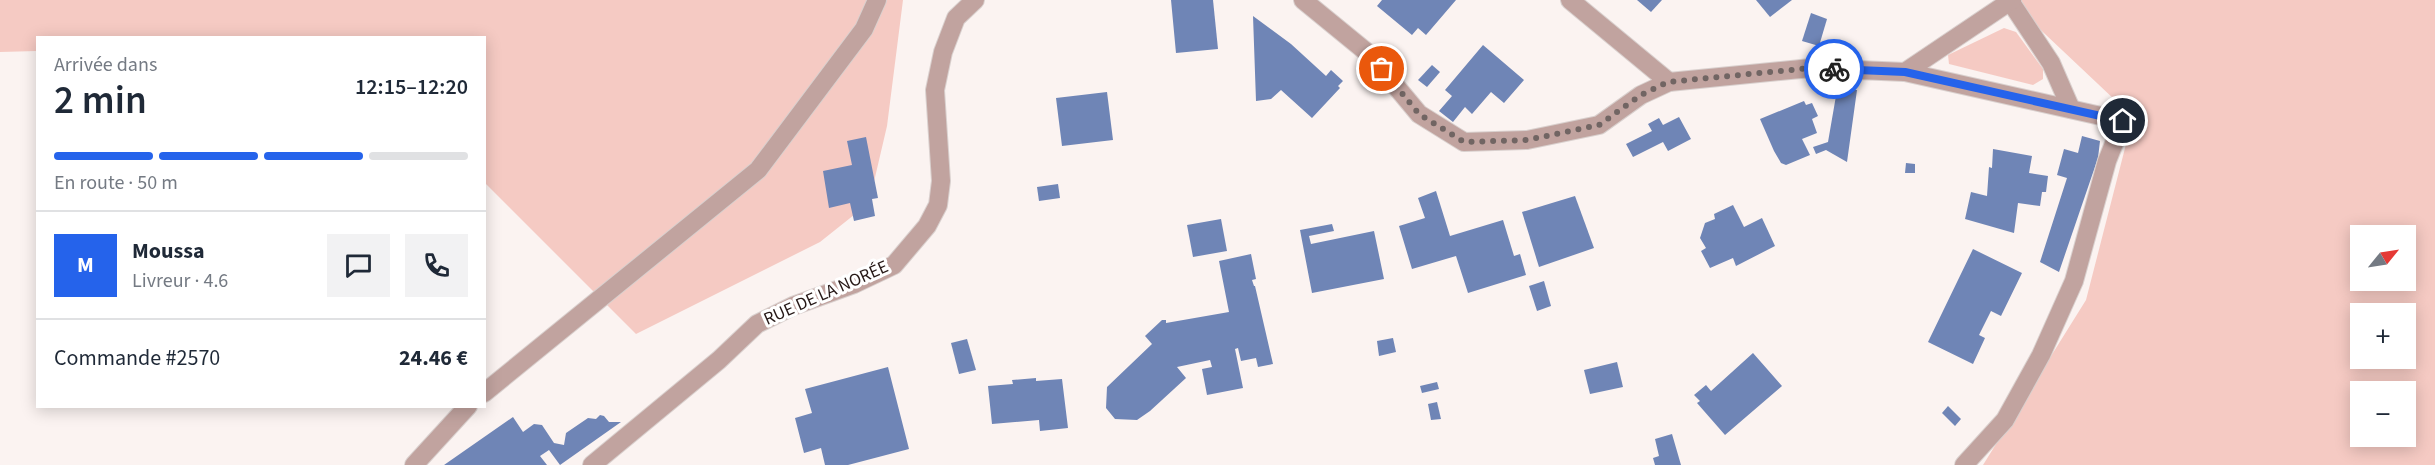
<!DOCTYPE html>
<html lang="fr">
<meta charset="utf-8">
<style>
:root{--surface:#fff;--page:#f2f2f3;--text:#1f2937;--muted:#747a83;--line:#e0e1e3;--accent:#2563eb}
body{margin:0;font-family:"Source Sans 3",sans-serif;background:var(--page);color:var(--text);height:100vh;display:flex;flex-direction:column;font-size:22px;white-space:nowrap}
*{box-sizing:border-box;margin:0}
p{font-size:20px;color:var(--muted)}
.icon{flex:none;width:33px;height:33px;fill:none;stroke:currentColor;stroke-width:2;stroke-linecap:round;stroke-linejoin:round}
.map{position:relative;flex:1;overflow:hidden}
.details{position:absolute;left:36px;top:36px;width:450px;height:372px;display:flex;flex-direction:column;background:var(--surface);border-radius:0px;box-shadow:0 3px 15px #0003}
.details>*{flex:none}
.needle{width:39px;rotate:60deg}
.controls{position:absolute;left:2350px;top:225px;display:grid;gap:12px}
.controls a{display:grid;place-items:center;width:66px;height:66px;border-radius:0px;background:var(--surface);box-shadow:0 3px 15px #0003;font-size:30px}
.pin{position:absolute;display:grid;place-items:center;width:51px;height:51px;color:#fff;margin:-26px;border:3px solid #fff;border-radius:50%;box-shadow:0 2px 6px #0007}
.courier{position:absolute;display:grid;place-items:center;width:60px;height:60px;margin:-30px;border:4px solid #2563eb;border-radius:50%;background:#fff;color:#222;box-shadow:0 2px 8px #0007}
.summary em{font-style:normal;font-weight:600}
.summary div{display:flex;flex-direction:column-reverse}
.summary{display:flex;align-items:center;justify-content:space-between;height:102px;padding:0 18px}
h1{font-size:39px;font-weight:600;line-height:45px}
.bar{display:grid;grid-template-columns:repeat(4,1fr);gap:9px 6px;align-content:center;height:72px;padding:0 18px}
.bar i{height:8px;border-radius:4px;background:var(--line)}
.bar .active{background:var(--accent)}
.bar p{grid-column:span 4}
.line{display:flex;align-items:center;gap:15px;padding:0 18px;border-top:2px solid var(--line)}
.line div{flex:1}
.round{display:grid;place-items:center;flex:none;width:63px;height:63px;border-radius:0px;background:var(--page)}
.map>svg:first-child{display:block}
.green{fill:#f5cac3;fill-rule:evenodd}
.building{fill:#6f85b6}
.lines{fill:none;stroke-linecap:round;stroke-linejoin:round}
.lane-casing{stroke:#d9d0ce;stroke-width:20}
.street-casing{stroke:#d9d0ce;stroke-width:20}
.lane{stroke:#c1a39f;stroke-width:18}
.street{stroke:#c1a39f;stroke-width:18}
.done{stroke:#716563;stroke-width:6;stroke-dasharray:0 10.8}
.route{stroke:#2563eb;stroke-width:8}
.labels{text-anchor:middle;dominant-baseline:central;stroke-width:6;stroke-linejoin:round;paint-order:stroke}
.street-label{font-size:18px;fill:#261816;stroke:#fff}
</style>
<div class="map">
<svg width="2435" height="465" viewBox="0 0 2435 465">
<rect width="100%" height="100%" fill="#fbf3f1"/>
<!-- green -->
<g class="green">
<polygon points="0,0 903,0 887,126 869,203 820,242 636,334 485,183 484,38 38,38 37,51 0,52"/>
<path d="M2012,0H2435V465H1983L2086,300L2133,117L2010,1ZM2361,236H2406V280H2361ZM2361,314H2406V358H2361ZM2361,392H2406V436H2361Z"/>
<polygon points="2004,28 2016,32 2043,69 2043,79 2033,85 1949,64 1948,55"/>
</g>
<!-- building -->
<g class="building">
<polygon points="1171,0 1213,0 1218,49 1176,53"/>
<polygon points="1382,0 1456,0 1426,35 1418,28 1412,35 1377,6"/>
<polygon points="1637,0 1662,0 1651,12"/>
<polygon points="1756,0 1792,0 1770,17"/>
<polygon points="1811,13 1827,19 1819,46 1802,41"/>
<polygon points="1253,16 1291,44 1326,76 1331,70 1343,81 1338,86 1340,88 1312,118 1281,90 1271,99 1256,101"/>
<polygon points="1483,45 1524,80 1504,103 1491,92 1472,114 1465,107 1453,122 1439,111 1452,96 1445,90"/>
<polygon points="1432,65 1440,72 1427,87 1418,80"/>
<polygon points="1837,90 1857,90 1847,162 1826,150 1816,154 1813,147 1828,142"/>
<polygon points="1107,92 1113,140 1062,146 1056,98"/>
<polygon points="1804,101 1806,105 1812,103 1818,116 1812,119 1817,133 1802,139 1810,155 1786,165 1781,163 1774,151 1760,119"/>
<polygon points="1679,117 1691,139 1668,151 1663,142 1633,157 1626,144 1652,131 1648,124 1659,118 1663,125"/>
<polygon points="2082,136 2100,141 2098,158 2059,272 2040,262 2067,178 2057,175 2064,149 2078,153"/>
<polygon points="866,137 878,198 872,199 875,216 854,221 850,203 829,208 823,171 852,165 847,141"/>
<polygon points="1993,149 2032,156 2029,173 2048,176 2046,192 2042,192 2040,206 2018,203 2014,233 1965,219 1971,192 1987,196 1989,167 1992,168"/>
<polygon points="1906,163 1915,164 1915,173 1905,173"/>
<polygon points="1058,184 1060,198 1039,201 1037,187"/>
<polygon points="1436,191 1450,236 1503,220 1514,256 1520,254 1526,275 1468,293 1456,256 1412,269 1399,226 1425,218 1418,198"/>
<polygon points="1575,196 1594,248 1539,267 1522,212"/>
<polygon points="1733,205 1744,227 1762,218 1775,246 1736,266 1733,258 1710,268 1701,251 1706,248 1700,238 1705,223 1715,219 1714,214"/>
<polygon points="1221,219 1227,251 1193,257 1187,225"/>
<polygon points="1332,224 1334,231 1309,236 1311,244 1374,231 1384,279 1312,293 1300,230"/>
<polygon points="1973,249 2022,273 2001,316 1991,311 1979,335 1985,338 1973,364 1928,342"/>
<polygon points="1251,254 1256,279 1252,280 1254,286 1255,286 1273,364 1258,367 1256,358 1241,361 1238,348 1235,349 1243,388 1207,395 1202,369 1212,367 1210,360 1177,367 1186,378 1150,411 1137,420 1115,419 1106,408 1107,387 1152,344 1145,336 1162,320 1166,320 1166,323 1229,312 1219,261"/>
<polygon points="1544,281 1551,306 1537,311 1529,286"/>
<polygon points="1393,338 1396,352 1379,356 1377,341"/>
<polygon points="967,339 976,370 959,374 951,343"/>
<polygon points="1753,353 1782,386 1725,435 1697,403 1700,401 1694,395 1706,385 1711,391"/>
<polygon points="1617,362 1623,387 1590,394 1584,370"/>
<polygon points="888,367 909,449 848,465 825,465 821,448 804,453 795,418 812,413 805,389"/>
<polygon points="1036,378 1036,381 1062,379 1068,428 1040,431 1039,420 992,424 988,386 1013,384 1012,380"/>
<polygon points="1437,382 1439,389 1422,393 1420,386"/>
<polygon points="1437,402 1441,419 1431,420 1428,404"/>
<polygon points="1948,406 1961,419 1955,426 1942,413"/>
<polygon points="600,415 604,416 609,422 621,422 560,465 549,450 540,456 547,465 444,465 513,417 523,432 534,424 542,425 554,443 564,445 566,433 588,418 596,419"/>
<polygon points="1672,434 1681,465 1655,465 1653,458 1659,456 1655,439"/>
</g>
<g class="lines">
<!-- lane casing -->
<g class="lane-casing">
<g id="lane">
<polyline points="484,393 758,170 864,29 877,0"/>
<polyline points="414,465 468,406"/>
</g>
</g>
<!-- street casing -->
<g class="street-casing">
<g id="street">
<polyline points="1303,0 1369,54 1419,114 1464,142 1527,140 1599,125 1641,95 1669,82 1811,68 1905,72 2123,121 2107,161 2074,281 2041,355 2005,420 1964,465"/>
<polyline points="1570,0 1669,82"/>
<polyline points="2010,1 2051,63 2071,109"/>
<polyline points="1905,72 2012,0"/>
<polyline points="592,465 719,360 757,324 793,306 854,284 894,265 927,226 938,205 941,181 935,90 943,52 956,18 975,0"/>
</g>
</g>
<!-- lane -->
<use href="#lane" class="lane"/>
<!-- street -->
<use href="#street" class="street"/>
</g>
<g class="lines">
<!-- done -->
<polyline class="done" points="1382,69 1419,114 1464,142 1527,140 1599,125 1641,95 1668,82 1811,68 1834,69"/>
<!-- route -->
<polyline class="route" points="1834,69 1905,72 2123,121"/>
</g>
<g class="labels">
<!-- street labels -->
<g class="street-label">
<text transform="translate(826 293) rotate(-24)">RUE DE LA NORÉE</text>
</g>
</g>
</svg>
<div class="controls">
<a><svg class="needle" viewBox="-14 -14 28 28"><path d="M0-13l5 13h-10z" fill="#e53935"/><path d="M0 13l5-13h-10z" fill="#747a83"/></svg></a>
<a>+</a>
<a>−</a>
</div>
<div class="pin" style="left:1382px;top:69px;background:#ea580c"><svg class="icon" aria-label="bag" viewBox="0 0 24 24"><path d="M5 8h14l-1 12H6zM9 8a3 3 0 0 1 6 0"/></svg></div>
<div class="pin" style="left:2123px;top:121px;background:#1f2937"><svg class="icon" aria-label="home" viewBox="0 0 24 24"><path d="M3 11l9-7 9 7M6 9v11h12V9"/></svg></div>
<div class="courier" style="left:1834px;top:69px"><svg class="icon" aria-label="bike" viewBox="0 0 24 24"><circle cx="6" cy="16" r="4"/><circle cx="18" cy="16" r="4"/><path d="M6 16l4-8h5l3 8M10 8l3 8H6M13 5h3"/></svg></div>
<section class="details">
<div class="summary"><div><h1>2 min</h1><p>Arrivée dans</p></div><em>12:15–12:20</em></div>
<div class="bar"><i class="active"></i><i class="active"></i><i class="active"></i><i></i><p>En route · 50 m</p></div>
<div class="line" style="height:108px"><b class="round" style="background:var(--accent);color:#fff">M</b><div><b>Moussa</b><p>Livreur · 4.6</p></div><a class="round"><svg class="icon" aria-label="chat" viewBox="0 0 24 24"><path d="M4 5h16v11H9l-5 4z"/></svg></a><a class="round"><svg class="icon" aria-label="phone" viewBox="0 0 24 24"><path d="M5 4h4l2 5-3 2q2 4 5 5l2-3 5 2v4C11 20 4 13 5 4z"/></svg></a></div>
<div class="line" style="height:78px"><div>Commande #2570</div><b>24.46 €</b></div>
</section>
</div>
